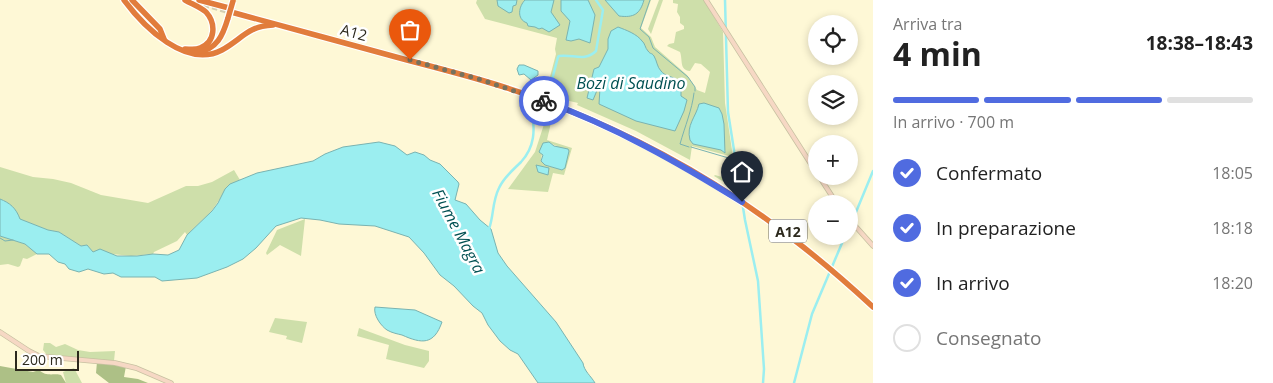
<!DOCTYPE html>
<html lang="it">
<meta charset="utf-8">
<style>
:root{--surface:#fff;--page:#f2f2f2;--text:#222;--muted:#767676;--line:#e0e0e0;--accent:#506be0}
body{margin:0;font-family:"Open Sans",sans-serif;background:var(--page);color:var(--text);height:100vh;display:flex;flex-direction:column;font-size:19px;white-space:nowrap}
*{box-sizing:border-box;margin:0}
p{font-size:16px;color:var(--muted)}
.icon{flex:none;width:28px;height:28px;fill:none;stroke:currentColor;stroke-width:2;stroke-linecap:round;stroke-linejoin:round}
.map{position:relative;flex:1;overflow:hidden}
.side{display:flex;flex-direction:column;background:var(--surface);width:400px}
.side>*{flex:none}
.controls{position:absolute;left:808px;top:15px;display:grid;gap:10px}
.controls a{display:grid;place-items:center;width:50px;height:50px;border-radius:50%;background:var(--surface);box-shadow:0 2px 8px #0003;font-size:25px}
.scale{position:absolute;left:15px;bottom:12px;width:64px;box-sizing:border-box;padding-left:5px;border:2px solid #2c291d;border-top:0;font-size:14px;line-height:18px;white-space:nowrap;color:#2c291d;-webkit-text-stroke:4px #fff;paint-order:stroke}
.pin{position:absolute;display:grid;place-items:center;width:42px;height:42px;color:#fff;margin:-51px -21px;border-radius:50% 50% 50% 0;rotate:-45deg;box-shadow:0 0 5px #0007}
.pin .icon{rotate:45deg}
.courier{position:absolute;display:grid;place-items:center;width:50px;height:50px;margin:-25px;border:4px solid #506be0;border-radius:50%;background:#fff;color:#222;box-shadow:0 1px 6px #0007}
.headline em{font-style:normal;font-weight:700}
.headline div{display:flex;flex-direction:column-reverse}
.headline{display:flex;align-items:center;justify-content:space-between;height:85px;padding:0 20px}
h1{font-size:32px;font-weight:700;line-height:38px}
.bar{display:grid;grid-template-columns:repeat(4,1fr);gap:8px 5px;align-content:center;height:60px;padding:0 20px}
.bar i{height:6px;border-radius:4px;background:var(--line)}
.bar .current{background:var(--accent)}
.bar p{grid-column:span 4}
ol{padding:0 20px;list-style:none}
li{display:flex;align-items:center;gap:15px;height:55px}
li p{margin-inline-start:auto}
li .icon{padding:5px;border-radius:50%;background:var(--accent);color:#fff;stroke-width:4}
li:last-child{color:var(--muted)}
li i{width:28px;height:28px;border:2px solid var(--line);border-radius:50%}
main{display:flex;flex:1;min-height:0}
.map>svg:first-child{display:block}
.green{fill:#cedfaa;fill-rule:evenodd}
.forest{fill:#adc086}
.water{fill:#9beef0;stroke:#7ab3b1}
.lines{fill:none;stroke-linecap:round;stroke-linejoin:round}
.stream{stroke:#7ab3b1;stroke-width:1}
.canal{stroke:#9beef0;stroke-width:2.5}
.highway-tunnel{stroke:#d4cfb1;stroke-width:5.5;stroke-dasharray:5.5 3;stroke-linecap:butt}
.secondary-casing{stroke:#c7c1a1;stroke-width:5.5}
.highway-casing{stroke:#fff;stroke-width:8}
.secondary{stroke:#f6d8c4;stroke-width:4}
.highway{stroke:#e17c3c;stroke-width:5.5}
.highway-bridge-casing{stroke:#fff;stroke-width:8;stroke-linecap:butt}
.highway-bridge{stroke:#e17c3c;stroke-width:5.5}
.done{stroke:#76715e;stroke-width:5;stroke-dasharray:0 9}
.route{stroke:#506be0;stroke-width:6}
.labels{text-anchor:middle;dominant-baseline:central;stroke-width:5;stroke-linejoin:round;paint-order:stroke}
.shield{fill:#fff;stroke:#6b6961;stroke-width:1}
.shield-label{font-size:14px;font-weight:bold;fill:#2c291d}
.street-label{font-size:15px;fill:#2c291d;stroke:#fff}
.water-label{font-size:16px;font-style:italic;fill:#005052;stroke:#fff}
</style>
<main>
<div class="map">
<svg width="873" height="383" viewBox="0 0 873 383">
<rect width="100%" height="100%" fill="#fef8d6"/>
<!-- green -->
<g class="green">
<path d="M477,0H651L641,28L651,37L655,47L687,75L697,90L705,93L710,72L701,64L695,63L690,71C679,70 683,60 680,52L667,46L669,44L674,43L676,32L684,29V26L680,23V17L677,12L678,4L673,3V0H704L723,32L725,103L733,157L692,146L690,160L636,131L577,105L578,103L561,99L546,92L556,54L555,49L557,38L485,19L476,3Z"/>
<polygon points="659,0 663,0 651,34 648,29"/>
<path d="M548,112L553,114L547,140L572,148L564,175L553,173L548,192L508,189L535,152ZM549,143L557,146L562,170L545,165L541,161L542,153Z"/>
<path d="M0,167L33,177L53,179L71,183L101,195L148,203L186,186H198L212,182L234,170L240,180C224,187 223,196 213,209C206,218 195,226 187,235L185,232L177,241L154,252L153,254L131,256L93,252L87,245L81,246L59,232L48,230L19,219C16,209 10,203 0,199Z"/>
<polygon points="715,175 732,180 736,177 739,191 714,176"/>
<polygon points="305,219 301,256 280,245 267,255 266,253 277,230"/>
<polygon points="0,236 25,244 37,254 27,259 23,258 20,266 18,267 8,264 0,265"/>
<polygon points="275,318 307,322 302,343 286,339 287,336 269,332"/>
<polygon points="359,328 405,345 429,351 429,361 424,368 386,359 389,345 357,336"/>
<polygon points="44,343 50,343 56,347 65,344 78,350 90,352 115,351 114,361 81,358 80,357 63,357 61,356 60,357 48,356 43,350"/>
<polygon points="74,368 82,383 66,383 63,372"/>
</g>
<!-- forest -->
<g class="forest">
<polygon points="97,362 126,366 124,377 138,379 148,383 109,383 96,373"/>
<path d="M0,366L33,372L39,370C46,377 53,373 61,375L66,383H0Z"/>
</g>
<!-- water -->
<g class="water">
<polygon points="517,0 516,5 513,6 512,12 509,13 498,6 497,0"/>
<path d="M525,0H554L551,12L560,25L549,32L542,28L539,29L535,27L528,26L527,23C516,19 519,6 525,0Z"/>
<polygon points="561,0 588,0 595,15 590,43 579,39 571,41 566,40 570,21 561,11"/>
<path d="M605,0H644C640,14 634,18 619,16Z"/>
<path d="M618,27C626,30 637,34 642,41C645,43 645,48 648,51C651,55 651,52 654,56C657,61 657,67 661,71C669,81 682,72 681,96L687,100L684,111L675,131L636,121L599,104L600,88H598L593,100L587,98L594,69L599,67L608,49V39L611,31Z"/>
<polygon points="519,65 524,65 538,71 538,75 531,80 524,74 519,75 517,69"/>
<path d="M704,103L719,108L722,114L724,124L725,153L721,150L693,144L690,140C686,125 696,117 699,104Z"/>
<path d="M379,142L395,146L407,155L415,152L424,155L430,160L440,164L458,182L459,184L455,200L466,204L480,220L491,229L498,253L507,266L556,322L583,363C584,371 591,376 595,383H538L518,354L510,350L500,341L488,325L482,313L473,306L454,286L440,275L424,253L409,237L375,226L339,224L320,220L301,218L276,226L256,248L243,259L227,267L197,278L162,281L155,277H121L113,273L104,274L88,269L79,272L69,269L65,264L58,262L49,254H37L25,244L0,236V199C10,203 16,208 20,219L48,230L59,232L81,246L87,245L93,252L100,249L117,256H137L153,254L168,255L179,250L187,235L212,211L218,203L225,189L230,184L257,173L313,161L325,154L343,147Z"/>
<polygon points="549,142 554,146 568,149 569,151 565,168 562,170 545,165 541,161 543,155 539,152 543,143"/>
<polygon points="536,165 549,168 548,175 538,172"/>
<path d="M375,307L415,310L442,322C434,345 422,344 402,335C398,334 392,333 387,330C381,326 373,315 375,307Z"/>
</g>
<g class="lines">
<!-- stream -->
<g class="stream">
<polyline points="650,0 640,29 649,37 653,48 688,77 695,87 695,91"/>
<path d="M689,147L680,144C685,126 692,110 694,93"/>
<polyline points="691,147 732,159"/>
<polyline points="734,160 736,162"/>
<polyline points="0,238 5,241 13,240"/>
</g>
<!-- canal -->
<g class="canal">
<polyline points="725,0 728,112 745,220 758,281 764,369 763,383"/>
<path d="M549,91L558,57L559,56C573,54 585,62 596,51L603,10L596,0"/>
<path d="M489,229C494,215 492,202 499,188C504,177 512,171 521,162C535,147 535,130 532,111L536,106"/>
<polyline points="849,229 873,171"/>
<polyline points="794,383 812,314 845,236"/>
</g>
<!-- highway-tunnel -->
<polyline class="highway-tunnel" points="196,2 231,12"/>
<!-- secondary casing -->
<g class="secondary-casing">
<g id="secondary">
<polyline points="706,0 816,172"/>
<polyline points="819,176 837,204"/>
<polyline points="849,219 873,246"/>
<polyline points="0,332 29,351 39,356 115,363 136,368 171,383"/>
</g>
</g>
<!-- highway casing -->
<g class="highway-casing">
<g id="highway">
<path d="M124,0C144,27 186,69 222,50C242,39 248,26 273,25"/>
<polyline points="132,0 160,29 164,39"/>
<polyline points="199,0 229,8"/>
<path d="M231,12C290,28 348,44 407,60C457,73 507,86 555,105C638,137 718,181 789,236C818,258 846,282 873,307"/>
<path d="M185,49C190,49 196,50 200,48C216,42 216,23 206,12C200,7 192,4 185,0"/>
<path d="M197,52C217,50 223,35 228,18"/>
</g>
</g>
<!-- secondary -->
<use href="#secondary" class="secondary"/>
<!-- highway -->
<use href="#highway" class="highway"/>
<!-- highway-bridge casing -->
<g class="highway-bridge-casing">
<polyline id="highway-bridge" points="228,18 233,1"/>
</g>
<!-- highway-bridge -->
<use href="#highway-bridge" class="highway-bridge"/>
</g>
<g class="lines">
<!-- done -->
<polyline class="done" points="410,60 482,80 544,101"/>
<!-- route -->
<path class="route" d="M544,101C614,126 679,163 742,202"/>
</g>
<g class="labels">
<!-- shield labels -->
<rect class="shield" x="769" y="219.5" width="38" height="23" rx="4"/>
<g class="shield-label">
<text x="788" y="231">A12</text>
</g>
<!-- street labels -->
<g class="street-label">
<text transform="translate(354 32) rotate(15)">A12</text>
</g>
<!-- water labels -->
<g class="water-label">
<text x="631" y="83">Bozi di Saudino</text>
<text transform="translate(459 231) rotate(62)">Fiume Magra</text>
</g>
</g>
</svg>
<div class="controls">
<a><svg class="icon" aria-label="locate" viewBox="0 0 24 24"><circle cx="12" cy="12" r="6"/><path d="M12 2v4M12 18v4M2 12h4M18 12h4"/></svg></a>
<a><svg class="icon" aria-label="layers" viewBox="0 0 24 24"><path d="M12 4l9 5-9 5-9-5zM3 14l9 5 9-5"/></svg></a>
<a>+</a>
<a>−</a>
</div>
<div class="scale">200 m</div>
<div class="pin" style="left:410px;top:60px;background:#ea580c"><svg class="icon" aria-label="bag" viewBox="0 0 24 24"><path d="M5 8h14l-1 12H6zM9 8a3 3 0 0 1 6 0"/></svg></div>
<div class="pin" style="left:742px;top:202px;background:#1f2937"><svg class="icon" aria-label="home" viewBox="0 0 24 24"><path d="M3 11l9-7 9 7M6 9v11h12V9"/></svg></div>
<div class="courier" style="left:544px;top:101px"><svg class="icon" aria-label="bike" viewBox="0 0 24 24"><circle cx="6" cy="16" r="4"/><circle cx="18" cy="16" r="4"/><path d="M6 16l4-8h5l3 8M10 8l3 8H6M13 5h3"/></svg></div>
</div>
<section class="side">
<div class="headline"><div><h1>4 min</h1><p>Arriva tra</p></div><em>18:38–18:43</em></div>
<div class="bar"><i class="current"></i><i class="current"></i><i class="current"></i><i></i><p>In arrivo · 700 m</p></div>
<ol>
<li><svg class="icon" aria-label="check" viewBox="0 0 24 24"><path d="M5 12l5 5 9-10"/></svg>Confermato<p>18:05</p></li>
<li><svg class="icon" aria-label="check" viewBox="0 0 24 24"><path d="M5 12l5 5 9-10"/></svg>In preparazione<p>18:18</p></li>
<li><svg class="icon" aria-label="check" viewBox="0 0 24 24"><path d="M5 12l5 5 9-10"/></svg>In arrivo<p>18:20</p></li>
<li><i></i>Consegnato</li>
</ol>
</section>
</main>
